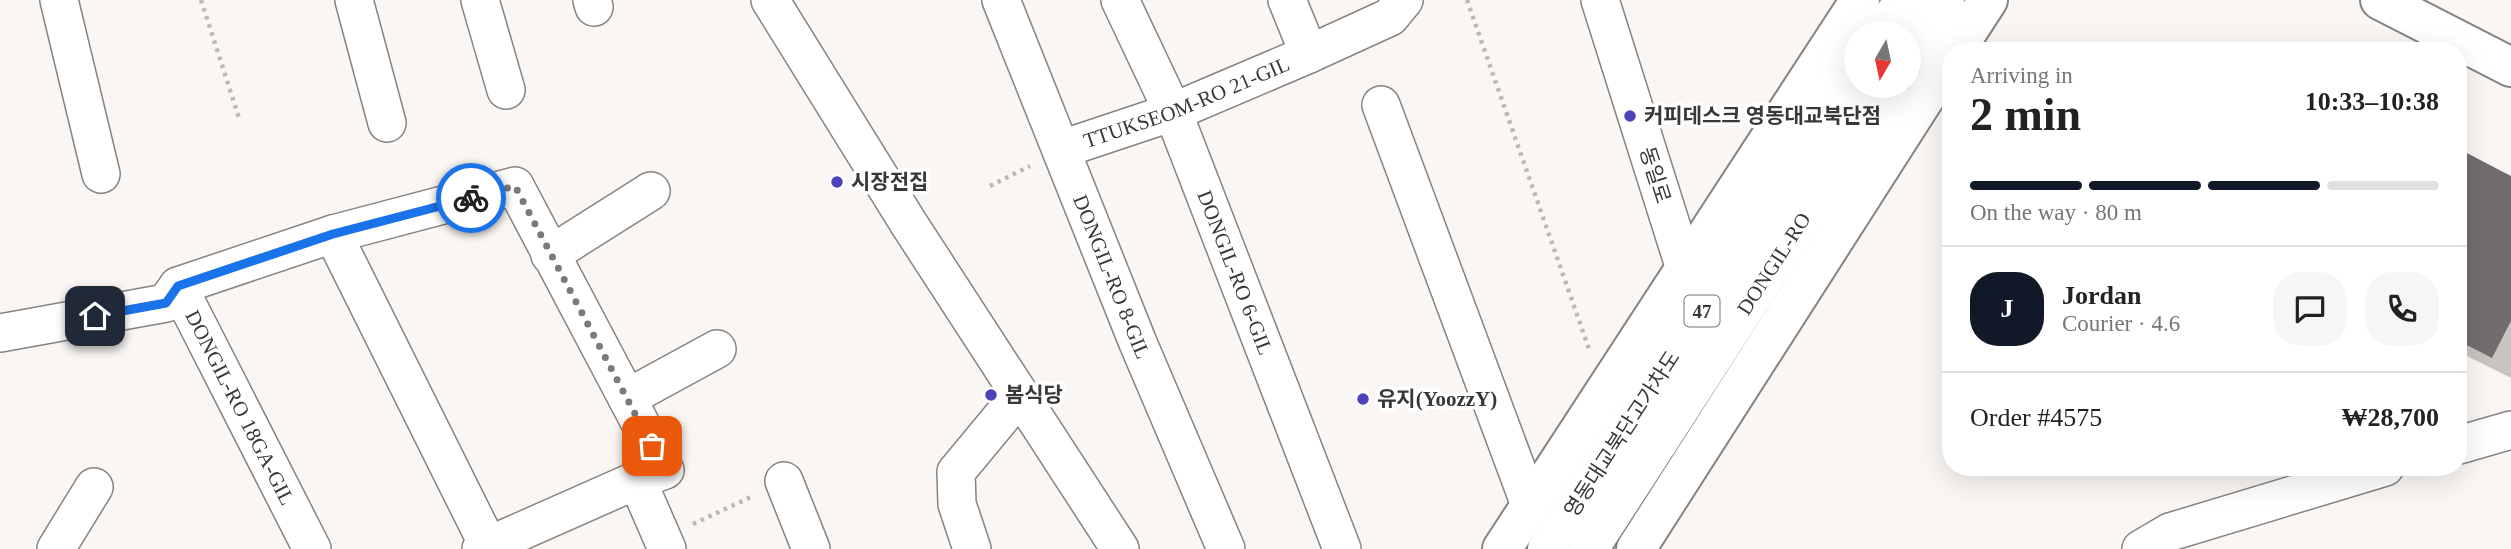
<!DOCTYPE html>
<meta charset="utf-8">
<style>
:root{--surface:#fff;--page:#f6f6f6;--text:#222;--muted:#767676;--line:#e0e0e0;--accent:#111827}
body{margin:0;font-family:"Times New Roman","Noto Sans KR",serif;background:var(--page);color:var(--text);height:100vh;display:flex;flex-direction:column;font-size:26px;white-space:nowrap}
*{box-sizing:border-box;margin:0}
p{font-size:23px;color:var(--muted)}
.icon{flex:none;width:38px;height:38px;fill:none;stroke:currentColor;stroke-width:2;stroke-linecap:round;stroke-linejoin:round}
.map{position:relative;flex:1;overflow:hidden}
.sheet{position:absolute;left:1942px;top:42px;width:525px;height:434px;display:flex;flex-direction:column;background:var(--surface);border-radius:28px;box-shadow:0 7px 28px #0002}
.sheet>*{flex:none}
.needle{width:46px;rotate:189deg}
.tools{position:absolute;left:1844px;top:21px;display:grid;gap:14px}
.tools a{display:grid;place-items:center;width:77px;height:77px;border-radius:50%;background:var(--surface);box-shadow:0 7px 28px #0002;font-size:35px}
.pin{position:absolute;display:grid;place-items:center;width:60px;height:60px;color:#fff;margin:-30px;border-radius:14px;box-shadow:0 4px 10px #0006}
.courier{position:absolute;display:grid;place-items:center;width:70px;height:70px;margin:-35px;border:5px solid #1a73e8;border-radius:50%;background:#fff;color:#222;box-shadow:0 2px 9px #0007}
.head em{font-style:normal;font-weight:700}
.head div{display:flex;flex-direction:column-reverse}
.head{display:flex;align-items:center;justify-content:space-between;height:119px;padding:0 28px}
h1{font-size:46px;font-weight:700;line-height:52px}
.bar{display:grid;grid-template-columns:repeat(4,1fr);gap:10px 7px;align-content:center;height:84px;padding:0 28px}
.bar i{height:9px;border-radius:5px;background:var(--line)}
.bar .on{background:var(--accent)}
.bar p{grid-column:span 4}
.line{display:flex;align-items:center;gap:18px;padding:0 28px;border-top:2px solid var(--line)}
.line div{flex:1}
.round{display:grid;place-items:center;flex:none;width:74px;height:74px;border-radius:28px;background:var(--page)}
.map>svg:first-child{display:block}
.shadow{fill:#0003}
.building{fill:#716c6e}
.lines{fill:none;stroke-linecap:round;stroke-linejoin:round}
.minor-casing{stroke:#878381;stroke-width:40}
.secondary-casing{stroke:#878381;stroke-width:42}
.primary-casing{stroke:#878381;stroke-width:42}
.path{stroke:#bbb9b6;stroke-width:4.5;stroke-dasharray:3.5 5;stroke-linecap:butt}
.minor{stroke:#fff;stroke-width:37}
.secondary{stroke:#fff;stroke-width:38}
.primary{stroke:#fff;stroke-width:38}
.done{stroke:#7c7a79;stroke-width:7;stroke-dasharray:0 12.6}
.route{stroke:#1a73e8;stroke-width:9}
.poi-dot{fill:#4d42b9;stroke:#fff;stroke-width:2.5}
.labels{text-anchor:middle;dominant-baseline:central;stroke-width:7;stroke-linejoin:round;paint-order:stroke}
.shield{fill:#fff;stroke:#747473;stroke-width:2}
.shield-label{font-size:19px;font-weight:bold;fill:#393837}
.street-label{font-size:21px;fill:#393837;stroke:#fff}
.poi-label{font-size:21px;font-weight:bold;fill:#393837;stroke:#fff;text-anchor:start}
</style>
<div class="map">
<svg width="2511" height="549" viewBox="0 0 2511 549">
<rect width="100%" height="100%" fill="#f9f6f3"/>
<!-- shadow -->
<polygon class="shadow" points="2459,151 2511,178 2511,378 2459,352"/>
<!-- building -->
<polygon class="building" points="2459,149 2511,176 2511,321 2492,358 2459,341"/>
<g class="lines">
<!-- minor casing -->
<g class="minor-casing">
<g id="minor">
<polyline points="59,0 101,174"/>
<polyline points="354,0 387,123"/>
<polyline points="480,0 506,90"/>
<polyline points="592,0 594,7"/>
<polyline points="770,0 909,224 1120,549"/>
<path id="s1" d="M1001,0L1138,343L1226,549"/>
<path id="s2" d="M1120,0L1173,112L1342,549"/>
<polyline points="1287,0 1309,54"/>
<polyline points="1600,0 1685,269"/>
<polyline points="1381,105 1530,505"/>
<path id="s3" d="M1062,149L1173,112L1309,54L1390,17L1404,0"/>
<polyline points="333,234 488,545"/>
<polyline points="550,255 651,191"/>
<polyline points="178,286 333,234 515,186 665,470 637,480 481,549"/>
<path id="s4" d="M0,333L166,303L178,286L312,549"/>
<polyline points="627,398 717,349"/>
<polyline points="2459,445 2511,430"/>
<polyline points="637,480 667,549"/>
<polyline points="784,481 811,549"/>
<polyline points="56,549 94,487"/>
<polyline points="972,549 957,504 956,472 1019,396"/>
<polyline points="2141,549 2170,532 2385,467"/>
</g>
</g>
<!-- secondary casing -->
<g class="secondary-casing">
<polyline id="secondary" points="2380,0 2511,67"/>
</g>
<!-- primary casing -->
<g class="primary-casing">
<g id="primary">
<polyline points="1882,33 1904,0"/>
<polyline points="1955,51 1988,0"/>
<polyline points="1909,55 1945,0"/>
<polyline points="1502,549 1860,0"/>
<polyline points="1547,549 1857,72"/>
<path id="s5" d="M1589,549L1889,86"/>
<polyline points="1636,549 1951,57"/>
</g>
</g>
<!-- path -->
<g class="path">
<polyline points="201,0 239,118"/>
<polyline points="1467,0 1589,349"/>
<polyline points="990,186 1030,166"/>
<polyline points="693,524 751,497"/>
</g>
<!-- minor -->
<use href="#minor" class="minor"/>
<!-- secondary -->
<use href="#secondary" class="secondary"/>
<!-- primary -->
<use href="#primary" class="primary"/>
</g>
<g class="lines">
<!-- done -->
<polyline class="done" points="471,198 515,186 652,446"/>
<!-- route -->
<polyline class="route" points="95,316 166,303 178,286 333,234 471,198"/>
</g>
<!-- markers -->
<g class="poi-dot">
<circle cx="1630" cy="116" r="7"/>
<circle cx="837" cy="182" r="7"/>
<circle cx="991" cy="395" r="7"/>
<circle cx="1363" cy="399" r="7"/>
</g>
<g class="labels">
<!-- shield labels -->
<rect class="shield" x="1684.5" y="295.5" width="35" height="31" rx="5"/>
<g class="shield-label">
<text x="1702" y="311">47</text>
</g>
<!-- street labels -->
<g class="street-label">
<text stroke="none"><textPath href="#s3" startOffset="133">TTUKSEOM-RO 21-GIL</textPath></text>
<text transform="translate(1655 175) rotate(72)">동일로</text>
<text stroke="none"><textPath href="#s5" startOffset="340">DONGIL-RO</textPath></text>
<text stroke="none"><textPath href="#s2" startOffset="296">DONGIL-RO 6-GIL</textPath></text>
<text stroke="none"><textPath href="#s1" startOffset="298">DONGIL-RO 8-GIL</textPath></text>
<text stroke="none"><textPath href="#s4" startOffset="326">DONGIL-RO 18GA-GIL</textPath></text>
<text transform="translate(1622 434) rotate(-57)">영동대교북단고가차도</text>
</g>
<!-- poi labels -->
<g class="poi-label">
<text x="1644" y="116">커피데스크 영동대교북단점</text>
<text x="851" y="182">시장전집</text>
<text x="1005" y="395">봄식당</text>
<text x="1377" y="399">유지(YoozzY)</text>
</g>
</g>
</svg>
<div class="tools">
<a><svg class="needle" viewBox="-14 -14 28 28"><path d="M0-13l5 13h-10z" fill="#e53935"/><path d="M0 13l5-13h-10z" fill="#767676"/></svg></a>
</div>
<div class="pin" style="left:652px;top:446px;background:#ea580c"><svg class="icon" aria-label="bag" viewBox="0 0 24 24"><path d="M5 8h14l-1 12H6zM9 8a3 3 0 0 1 6 0"/></svg></div>
<div class="pin" style="left:95px;top:316px;background:#1f2937"><svg class="icon" aria-label="home" viewBox="0 0 24 24"><path d="M3 11l9-7 9 7M6 9v11h12V9"/></svg></div>
<div class="courier" style="left:471px;top:198px"><svg class="icon" aria-label="bike" viewBox="0 0 24 24"><circle cx="6" cy="16" r="4"/><circle cx="18" cy="16" r="4"/><path d="M6 16l4-8h5l3 8M10 8l3 8H6M13 5h3"/></svg></div>
<section class="sheet">
<div class="head"><div><h1>2 min</h1><p>Arriving in</p></div><em>10:33–10:38</em></div>
<div class="bar"><i class="on"></i><i class="on"></i><i class="on"></i><i></i><p>On the way · 80 m</p></div>
<div class="line" style="height:126px"><b class="round" style="background:var(--accent);color:#fff">J</b><div><b>Jordan</b><p>Courier · 4.6</p></div><a class="round"><svg class="icon" aria-label="chat" viewBox="0 0 24 24"><path d="M4 5h16v11H9l-5 4z"/></svg></a><a class="round"><svg class="icon" aria-label="phone" viewBox="0 0 24 24"><path d="M5 4h4l2 5-3 2q2 4 5 5l2-3 5 2v4C11 20 4 13 5 4z"/></svg></a></div>
<div class="line" style="height:91px"><div>Order #4575</div><b>₩28,700</b></div>
</section>
</div>
